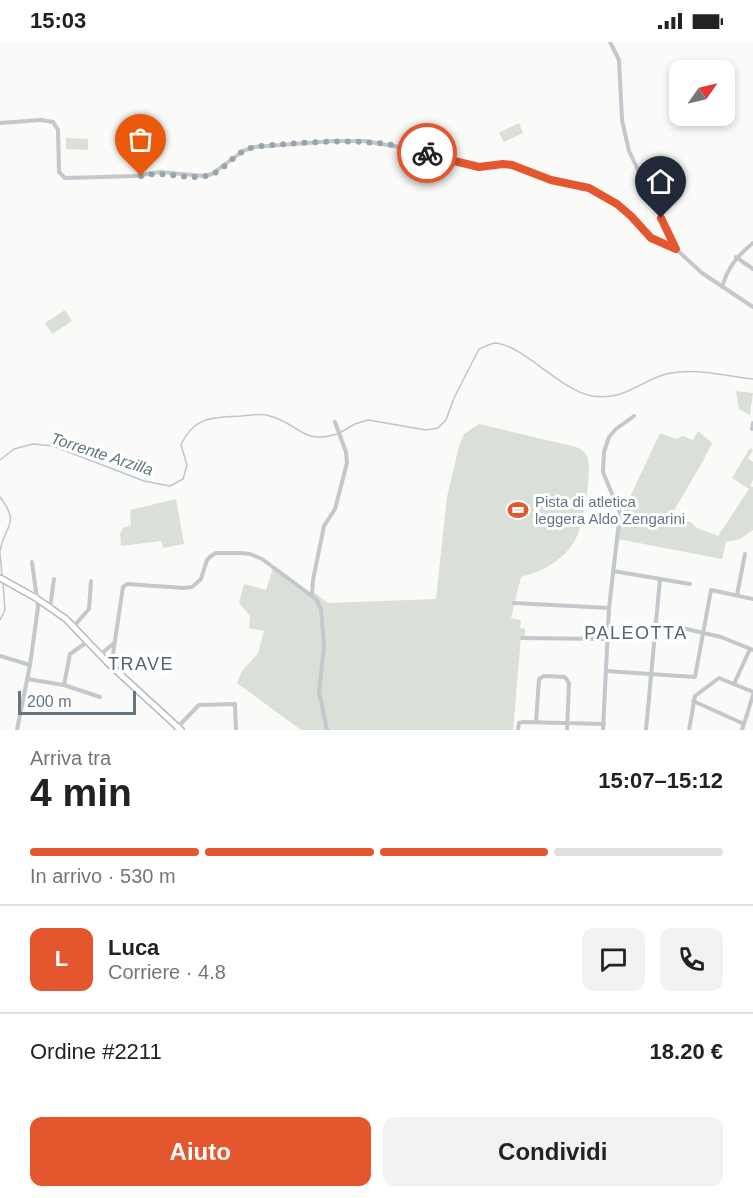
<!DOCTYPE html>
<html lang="it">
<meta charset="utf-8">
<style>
:root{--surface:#fff;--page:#f2f2f2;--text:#222;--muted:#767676;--line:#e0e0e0;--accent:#e4572e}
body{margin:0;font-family:Helvetica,sans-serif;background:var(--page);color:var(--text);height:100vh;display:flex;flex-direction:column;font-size:22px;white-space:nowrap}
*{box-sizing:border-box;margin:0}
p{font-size:20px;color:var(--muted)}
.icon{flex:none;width:33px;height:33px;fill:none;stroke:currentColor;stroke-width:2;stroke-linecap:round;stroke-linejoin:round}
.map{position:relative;height:688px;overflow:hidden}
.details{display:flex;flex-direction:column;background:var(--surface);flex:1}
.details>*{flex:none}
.needle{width:39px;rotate:56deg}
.fabs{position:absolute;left:669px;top:18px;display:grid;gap:12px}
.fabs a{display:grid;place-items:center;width:66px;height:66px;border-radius:12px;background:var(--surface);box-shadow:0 3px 9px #0003;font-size:30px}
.scale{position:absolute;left:18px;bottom:15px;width:118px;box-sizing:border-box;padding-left:6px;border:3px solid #657683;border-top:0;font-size:16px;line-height:21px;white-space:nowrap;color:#657683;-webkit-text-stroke:4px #fff;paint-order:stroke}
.pin{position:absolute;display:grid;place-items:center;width:51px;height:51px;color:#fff;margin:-62px -26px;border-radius:50% 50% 50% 0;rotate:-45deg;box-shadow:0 0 6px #0007}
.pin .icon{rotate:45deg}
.courier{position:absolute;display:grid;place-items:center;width:60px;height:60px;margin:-30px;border:4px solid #e4572e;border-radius:50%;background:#fff;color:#222;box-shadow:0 2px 8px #0007}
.headline em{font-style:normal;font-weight:600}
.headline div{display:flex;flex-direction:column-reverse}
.headline{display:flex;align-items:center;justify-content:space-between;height:102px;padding:0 30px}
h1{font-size:39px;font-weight:600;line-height:45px}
.bar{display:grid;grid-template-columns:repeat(4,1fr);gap:9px 6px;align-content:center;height:72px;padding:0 30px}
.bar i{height:8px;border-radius:4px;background:var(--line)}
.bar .selected{background:var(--accent)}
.bar p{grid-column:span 4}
.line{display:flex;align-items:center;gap:15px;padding:0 30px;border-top:2px solid var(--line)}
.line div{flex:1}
.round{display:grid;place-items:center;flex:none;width:63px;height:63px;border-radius:12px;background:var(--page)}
.primary-button{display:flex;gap:12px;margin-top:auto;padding:12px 30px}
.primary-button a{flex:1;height:69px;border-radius:12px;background:var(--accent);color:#fff;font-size:24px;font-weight:600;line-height:69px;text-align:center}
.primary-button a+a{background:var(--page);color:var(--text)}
.status{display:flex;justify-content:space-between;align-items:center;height:42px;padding:0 30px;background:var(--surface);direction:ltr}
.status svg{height:16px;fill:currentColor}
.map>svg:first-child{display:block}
.green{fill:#dadfd7}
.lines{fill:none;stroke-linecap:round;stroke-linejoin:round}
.stream{stroke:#bbc7cb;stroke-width:1.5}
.secondary-casing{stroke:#b3babf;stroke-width:8}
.minor{stroke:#c3c8cc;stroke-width:4}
.secondary{stroke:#fff;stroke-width:5}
.done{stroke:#99a4ac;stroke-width:6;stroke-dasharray:0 10.8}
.route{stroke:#e4572e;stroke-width:8}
.labels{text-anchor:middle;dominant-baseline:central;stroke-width:6;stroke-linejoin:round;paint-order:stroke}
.poi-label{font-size:15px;fill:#657683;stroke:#fff;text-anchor:start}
.water-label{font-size:16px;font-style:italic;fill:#60757c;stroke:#fff}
.quarter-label{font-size:18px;letter-spacing:1.5px;fill:#57646e;stroke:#fff}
</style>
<div class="status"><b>15:03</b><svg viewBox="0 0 49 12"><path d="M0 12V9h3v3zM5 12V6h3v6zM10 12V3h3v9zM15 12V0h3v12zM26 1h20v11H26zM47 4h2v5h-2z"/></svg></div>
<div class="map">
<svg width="753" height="688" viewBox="0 0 753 688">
<rect width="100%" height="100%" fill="#fafaf8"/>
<!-- green -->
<g class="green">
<polygon points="519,81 523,91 504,100 499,91"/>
<polygon points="66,96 88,97 88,108 66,107"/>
<polygon points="65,268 72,279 52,292 45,281"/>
<polygon points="736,349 753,351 750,373 739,367"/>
<path d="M479,382L576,405C581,407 584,409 587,414C593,428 583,487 574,500C561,520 543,529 521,535L511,576L521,578L520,586L525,587V595H521L513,688H301L237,641L242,629L258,611L264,589L249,586L250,574L239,561L244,542L266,548L273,526L312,554L315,551L328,561L436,557L447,455L459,404L464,392Z"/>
<polygon points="698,389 712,401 703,419 672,472 673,477 691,480 697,486 718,494 749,447 732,436 750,406 753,408 748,416 753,420 753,438 750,444 753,445 753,488 740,497 726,500 722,517 618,497 621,480 628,483 631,476 624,468 660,391 676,397 683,394 693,398"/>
<polygon points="176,457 184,502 163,506 161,499 121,504 120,492 123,486 131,483 130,468"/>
</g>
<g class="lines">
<!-- stream -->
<g class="stream">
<path d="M341,390L355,382L368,378L426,388L438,386L446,378L454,356L479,307C484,305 491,301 496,301C524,304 560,348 592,354C624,359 638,340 666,332C693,325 726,334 753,337"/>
<path d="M0,418L14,407L33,402L53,404L144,439L170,444L183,437L187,423L181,403C194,374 214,375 242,374C251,373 261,371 270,374C299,382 303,403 337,392"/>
<path d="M0,455C21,483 5,481 0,509"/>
<polyline points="0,511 2,533"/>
<polyline points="0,578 5,568 3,541"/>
</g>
<!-- secondary casing -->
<g class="secondary-casing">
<polyline id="secondary" points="0,536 36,556 66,577 109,622 181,688"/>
</g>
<!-- minor -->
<g class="minor">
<polyline points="610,0 619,18 622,78 629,109 676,207 702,231 753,265"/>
<polyline points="0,81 41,78 53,80 58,88 59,130 65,136 135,134 160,130 205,134 212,132 243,109 254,105 334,99 364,99 418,108 468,124 479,125 503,122 512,123 551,138 589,146 617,162 631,174 651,196 676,207"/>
<polyline points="736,215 753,227"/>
<path d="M722,245C728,225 737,214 753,201"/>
<polyline points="752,387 753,381"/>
<polyline points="613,529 690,542"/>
<polyline points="312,552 313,538 324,484 335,467 347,421 346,410 335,380"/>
<polyline points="737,553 745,512"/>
<polyline points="514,561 609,566"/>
<polyline points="50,566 54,537"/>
<polyline points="74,584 89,567 91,539"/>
<polyline points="678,585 721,595 753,608"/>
<polyline points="522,596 607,597"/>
<polyline points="100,613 114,601"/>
<polyline points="0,614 30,623"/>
<polyline points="109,622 113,612 123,545 127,542 184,546 192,545 201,537 207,518 211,514 216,511 240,511 250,512 262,517 316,557 321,567 324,604 319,649 327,688"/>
<polyline points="606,629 695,635 711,548 753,557"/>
<polyline points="27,637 64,643 100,655"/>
<polyline points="734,642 750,607"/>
<polyline points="64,643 70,612 87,600"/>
<polyline points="693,659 744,682"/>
<polyline points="536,680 539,637 544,634 565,635 569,641 567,688"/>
<polyline points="17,688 30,623 38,565 32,520"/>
<polyline points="175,688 199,663 235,662 236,688"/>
<polyline points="518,688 519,681 523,680 604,682"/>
<polyline points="603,688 609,566 620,471 603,430 604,410 609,395 616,387 634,374"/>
<polyline points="646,688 660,537"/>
<polyline points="689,688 695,654 719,636 753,650"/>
<polyline points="742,688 753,653"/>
</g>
<!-- secondary -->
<use href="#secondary" class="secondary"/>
</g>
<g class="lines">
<!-- done -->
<path class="done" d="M141,134C164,128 184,138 206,134C223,131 232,113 248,107C259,103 274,103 285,102C332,99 381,96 427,111"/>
<!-- route -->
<polyline class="route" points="427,111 446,117 479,125 503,122 512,123 551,138 589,146 617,162 631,174 651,196 676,207 661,176"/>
</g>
<!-- icons -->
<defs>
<g id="stadium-bare" transform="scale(1.62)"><path d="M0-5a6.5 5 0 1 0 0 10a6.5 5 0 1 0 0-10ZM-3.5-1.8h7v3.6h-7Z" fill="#e4572e" stroke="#fff" stroke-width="2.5" paint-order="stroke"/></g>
</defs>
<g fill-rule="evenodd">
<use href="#stadium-bare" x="518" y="468"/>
</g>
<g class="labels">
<!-- poi labels -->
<g class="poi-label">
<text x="535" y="459">Pista di atletica<tspan x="535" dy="17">leggera Aldo Zengarini</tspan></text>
</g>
<!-- water labels -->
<g class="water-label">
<text transform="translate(102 412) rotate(18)">Torrente Arzilla</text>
</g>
<!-- quarter labels -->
<g class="quarter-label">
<text x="636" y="591">PALEOTTA</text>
<text x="141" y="622">TRAVE</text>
</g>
</g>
</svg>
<div class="fabs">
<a><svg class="needle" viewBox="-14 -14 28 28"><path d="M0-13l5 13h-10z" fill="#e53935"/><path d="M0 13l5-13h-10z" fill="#767676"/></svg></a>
</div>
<div class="scale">200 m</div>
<div class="pin" style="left:141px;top:134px;background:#ea580c"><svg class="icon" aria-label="bag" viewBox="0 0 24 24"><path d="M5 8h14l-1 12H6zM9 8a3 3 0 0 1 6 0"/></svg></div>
<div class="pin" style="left:661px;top:176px;background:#1f2937"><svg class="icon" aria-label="home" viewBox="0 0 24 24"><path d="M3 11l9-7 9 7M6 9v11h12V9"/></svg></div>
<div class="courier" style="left:427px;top:111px"><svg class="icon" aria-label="bike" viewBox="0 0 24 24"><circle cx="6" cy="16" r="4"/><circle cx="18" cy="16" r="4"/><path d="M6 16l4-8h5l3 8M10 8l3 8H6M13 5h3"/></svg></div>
</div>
<section class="details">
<div class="headline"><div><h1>4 min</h1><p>Arriva tra</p></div><em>15:07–15:12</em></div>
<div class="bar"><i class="selected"></i><i class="selected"></i><i class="selected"></i><i></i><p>In arrivo · 530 m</p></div>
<div class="line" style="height:108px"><b class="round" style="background:var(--accent);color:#fff">L</b><div><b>Luca</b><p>Corriere · 4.8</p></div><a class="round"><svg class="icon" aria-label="chat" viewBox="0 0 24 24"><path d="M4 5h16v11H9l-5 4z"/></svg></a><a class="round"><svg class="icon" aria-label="phone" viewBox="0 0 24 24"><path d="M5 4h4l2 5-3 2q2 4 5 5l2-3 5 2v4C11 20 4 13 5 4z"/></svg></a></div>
<div class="line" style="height:78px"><div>Ordine #2211</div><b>18.20 €</b></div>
<div class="primary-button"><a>Aiuto</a><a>Condividi</a></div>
</section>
